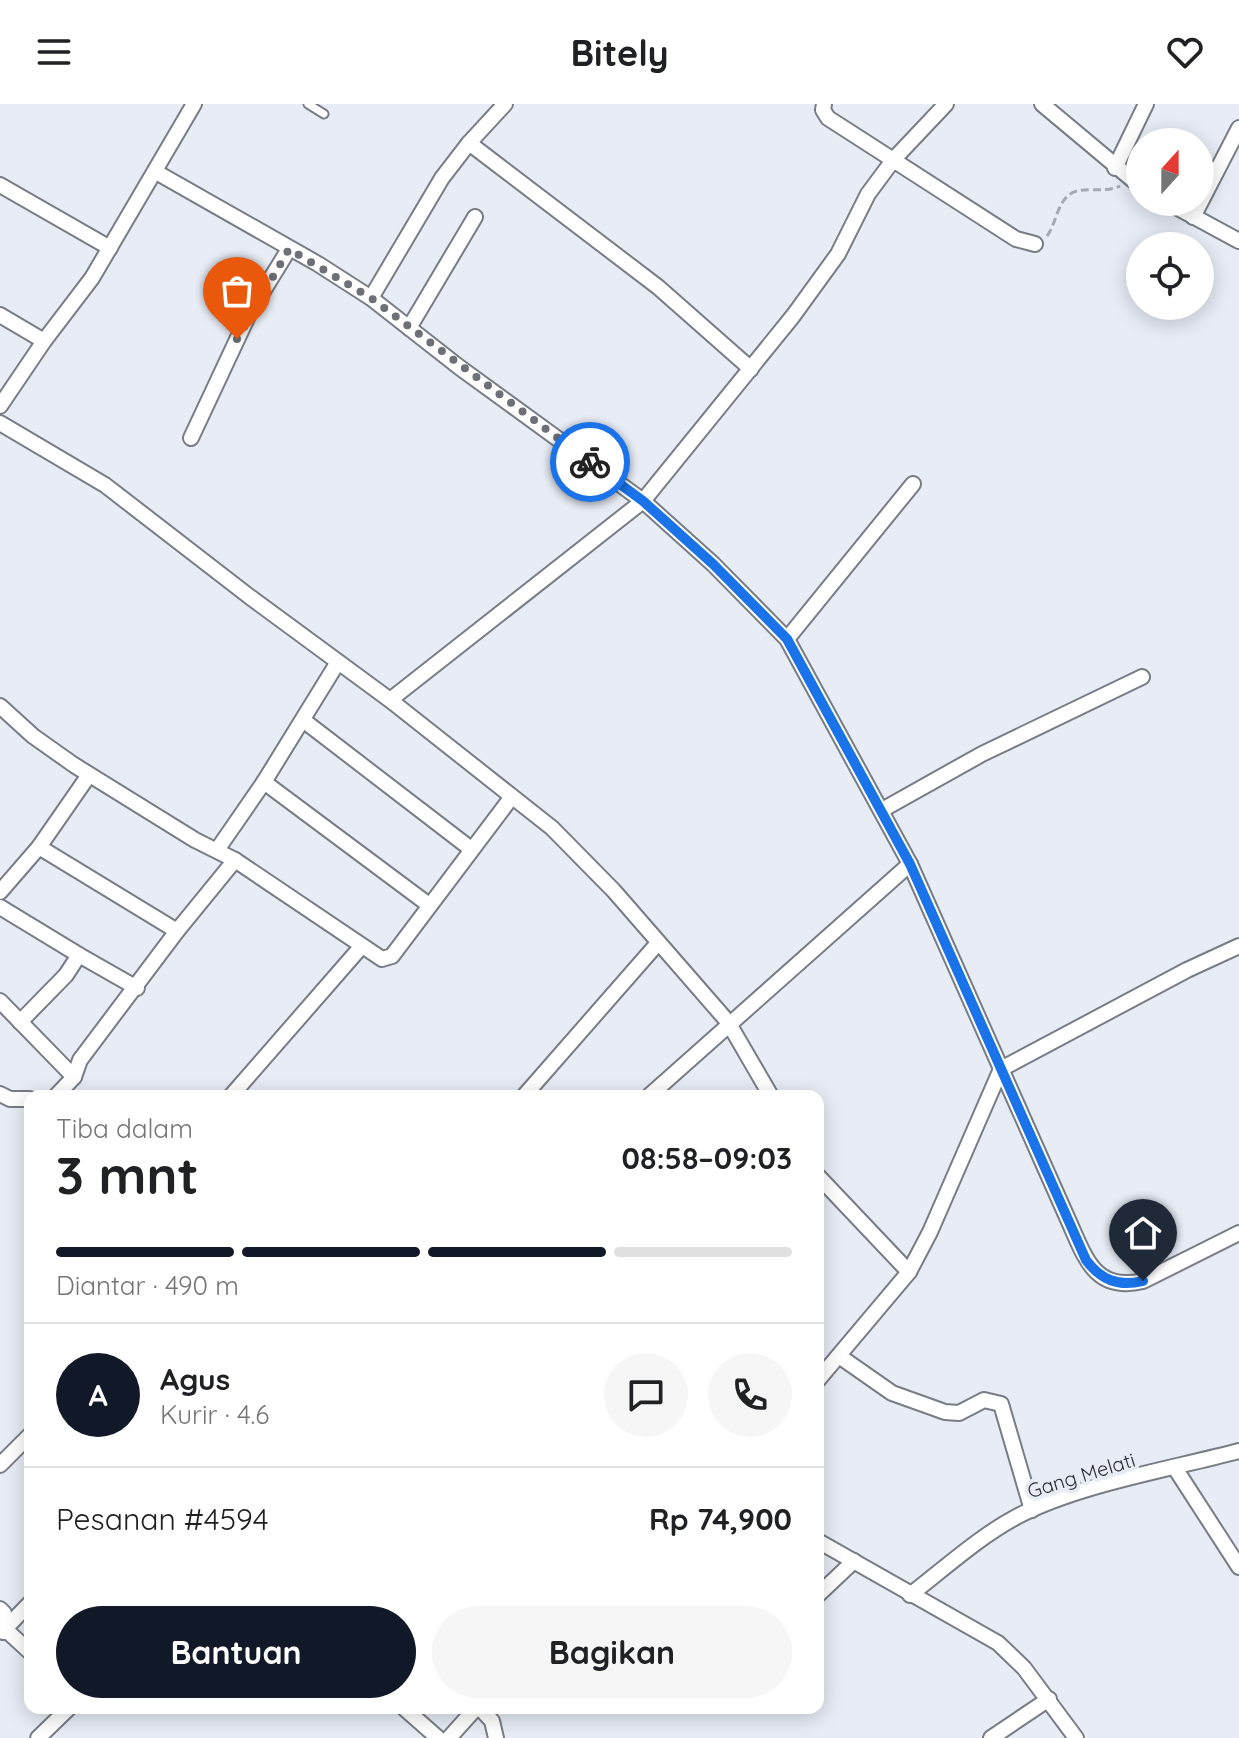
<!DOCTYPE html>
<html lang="id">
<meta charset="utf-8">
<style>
:root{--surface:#fff;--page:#f6f6f6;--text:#202124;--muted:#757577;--line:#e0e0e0;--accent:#111827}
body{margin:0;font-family:Quicksand,sans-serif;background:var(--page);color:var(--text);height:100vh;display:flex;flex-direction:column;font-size:30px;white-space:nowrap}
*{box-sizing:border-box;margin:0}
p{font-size:26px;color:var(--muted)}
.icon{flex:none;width:44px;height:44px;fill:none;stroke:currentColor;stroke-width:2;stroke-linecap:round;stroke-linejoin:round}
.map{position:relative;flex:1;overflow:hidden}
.side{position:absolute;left:24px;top:986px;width:800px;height:624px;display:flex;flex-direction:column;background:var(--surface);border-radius:16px;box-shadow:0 4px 20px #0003}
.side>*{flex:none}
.needle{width:52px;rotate:21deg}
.controls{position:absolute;left:1126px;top:24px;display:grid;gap:16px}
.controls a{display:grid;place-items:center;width:88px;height:88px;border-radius:50%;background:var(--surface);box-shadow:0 4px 20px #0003;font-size:40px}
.pin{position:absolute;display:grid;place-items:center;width:68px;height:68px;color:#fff;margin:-82px -34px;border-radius:50% 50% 50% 0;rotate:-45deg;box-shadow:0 0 8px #0007}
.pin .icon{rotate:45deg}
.courier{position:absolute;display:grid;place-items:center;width:80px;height:80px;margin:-40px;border:6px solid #1a73e8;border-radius:50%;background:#fff;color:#222;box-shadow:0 2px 10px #0007}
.overview em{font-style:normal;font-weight:700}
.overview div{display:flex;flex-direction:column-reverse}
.overview{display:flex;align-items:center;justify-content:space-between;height:136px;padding:0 32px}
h1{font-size:52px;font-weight:700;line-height:60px}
.bar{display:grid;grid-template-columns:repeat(4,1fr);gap:12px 8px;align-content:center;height:96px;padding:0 32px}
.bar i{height:10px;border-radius:6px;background:var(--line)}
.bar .on{background:var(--accent)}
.bar p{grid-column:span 4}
.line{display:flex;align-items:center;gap:20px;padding:0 32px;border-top:2px solid var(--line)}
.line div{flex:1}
.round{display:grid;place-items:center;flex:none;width:84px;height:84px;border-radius:42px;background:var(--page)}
.primary-button{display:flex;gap:16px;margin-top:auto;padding:16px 32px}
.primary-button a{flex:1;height:92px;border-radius:48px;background:var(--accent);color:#fff;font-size:32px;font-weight:700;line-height:92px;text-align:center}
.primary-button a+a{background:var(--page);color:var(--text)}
header{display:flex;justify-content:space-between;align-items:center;height:104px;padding:0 32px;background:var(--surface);font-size:36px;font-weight:700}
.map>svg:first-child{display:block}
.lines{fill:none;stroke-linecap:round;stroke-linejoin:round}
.service-casing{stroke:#787d85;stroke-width:11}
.minor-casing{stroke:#787d85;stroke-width:18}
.path{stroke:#a5a9b0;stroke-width:3;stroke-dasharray:8 4;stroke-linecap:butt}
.service{stroke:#fff;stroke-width:7}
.minor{stroke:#fff;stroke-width:14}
.done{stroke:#6d7076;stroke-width:8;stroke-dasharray:0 14.4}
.route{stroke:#1a73e8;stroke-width:10}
.labels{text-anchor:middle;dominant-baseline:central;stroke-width:8;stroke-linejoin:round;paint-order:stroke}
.street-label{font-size:20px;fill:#2b2d31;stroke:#e7ecf5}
</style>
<header><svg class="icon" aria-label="menu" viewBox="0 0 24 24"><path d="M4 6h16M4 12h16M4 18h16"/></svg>Bitely<svg class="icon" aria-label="heart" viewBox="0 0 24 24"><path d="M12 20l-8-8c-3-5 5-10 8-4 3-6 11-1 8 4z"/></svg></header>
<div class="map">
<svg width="1239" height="1634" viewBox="0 0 1239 1634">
<rect width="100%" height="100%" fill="#e7ecf5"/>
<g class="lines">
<!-- service casing -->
<g class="service-casing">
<polyline id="service" points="308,0 324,10"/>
</g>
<!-- minor casing -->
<g class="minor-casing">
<g id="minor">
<polyline points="824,0 823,6 828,14 1016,135 1035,140"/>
<polyline points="1042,0 1140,82"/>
<polyline points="469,39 505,0"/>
<polyline points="1115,64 1146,0"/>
<path d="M156,68L318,160L371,194L459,263L643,397L713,460L787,535L910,760L1070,1120C1086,1156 1096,1188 1143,1177L1239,1129"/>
<polyline points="0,81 110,144"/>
<polyline points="1167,98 1239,137"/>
<polyline points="1193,113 1239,24"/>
<polyline points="371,194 442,74 469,39 658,183 751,265"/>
<polyline points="0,211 44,237"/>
<polyline points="409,224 475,113"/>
<polyline points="0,302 44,237 92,174 194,0"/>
<polyline points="0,319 105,381 250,493 390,596 552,724 614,787 728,918 771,992"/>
<polyline points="191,334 249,210 289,145"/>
<polyline points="787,535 913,380"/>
<polyline points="390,596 643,397 793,212 838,150 868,90 894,55 946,0"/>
<polyline points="0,602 33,632 74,661 195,736 235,756 382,855 392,852 511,694"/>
<polyline points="303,616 471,745"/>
<polyline points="264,678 429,801"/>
<polyline points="882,706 982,650 1142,573"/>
<polyline points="39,743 177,827 235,756"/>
<polyline points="217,746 264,678 338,558"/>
<polyline points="0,788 39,743 89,671"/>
<polyline points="0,803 79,851 66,871 20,918"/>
<polyline points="79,851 137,884"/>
<polyline points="0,897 74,973"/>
<polyline points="0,990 10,995 30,995"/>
<polyline points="56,992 74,973 80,956 177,827"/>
<polyline points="231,992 361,843"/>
<polyline points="524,992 658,839"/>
<polyline points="649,992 910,760"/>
<polyline points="818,1072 909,1168"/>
<polyline points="839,1252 892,1289 945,1308 959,1309 984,1296 1001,1300 1032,1406"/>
<polyline points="818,1276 909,1168 930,1128 1001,965 1187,866 1239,842"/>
<polyline points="0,1361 30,1331"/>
<polyline points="1175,1364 1239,1463"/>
<polyline points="818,1437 998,1539 1024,1564 1076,1634"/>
<polyline points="818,1491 854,1457"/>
<path d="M910,1491C945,1464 981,1431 1020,1411C1081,1380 1171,1365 1239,1347"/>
<polyline points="30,1499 5,1525 30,1548"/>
<polyline points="0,1505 4,1509 5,1525 3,1528"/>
<polyline points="404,1604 438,1634"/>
<polyline points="480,1604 492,1617 496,1634"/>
<polyline points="38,1634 69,1604"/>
<polyline points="449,1634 476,1604"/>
<polyline points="991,1634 1049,1595"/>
</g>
</g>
<!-- path -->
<path class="path" d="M1047,132C1056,120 1057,100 1069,91C1080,81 1104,90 1120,82"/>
<!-- service -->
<use href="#service" class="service"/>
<!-- minor -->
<use href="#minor" class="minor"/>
</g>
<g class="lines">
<!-- done -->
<polyline class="done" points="237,235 289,145 371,194 590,358"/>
<!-- route -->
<path class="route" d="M590,358L643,397L713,460L787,535L910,760L1086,1156C1101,1176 1118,1183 1143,1177"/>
</g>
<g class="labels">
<!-- street labels -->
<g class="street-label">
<text transform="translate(1081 1371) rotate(-17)">Gang Melati</text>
</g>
</g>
</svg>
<div class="controls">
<a><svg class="needle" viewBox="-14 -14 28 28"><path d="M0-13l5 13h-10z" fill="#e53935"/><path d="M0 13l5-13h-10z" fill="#757577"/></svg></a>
<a><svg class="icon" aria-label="locate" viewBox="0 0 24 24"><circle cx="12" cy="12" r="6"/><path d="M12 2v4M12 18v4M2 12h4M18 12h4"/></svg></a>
</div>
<div class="pin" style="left:237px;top:235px;background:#ea580c"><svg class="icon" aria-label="bag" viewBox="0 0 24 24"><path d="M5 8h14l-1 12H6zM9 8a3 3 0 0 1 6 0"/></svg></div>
<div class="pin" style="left:1143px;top:1177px;background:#1f2937"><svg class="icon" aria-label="home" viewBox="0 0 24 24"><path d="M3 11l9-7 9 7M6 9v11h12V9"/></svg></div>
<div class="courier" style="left:590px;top:358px"><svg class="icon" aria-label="bike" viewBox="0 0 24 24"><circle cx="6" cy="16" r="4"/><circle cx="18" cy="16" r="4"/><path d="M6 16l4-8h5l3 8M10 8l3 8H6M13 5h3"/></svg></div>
<section class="side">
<div class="overview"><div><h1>3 mnt</h1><p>Tiba dalam</p></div><em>08:58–09:03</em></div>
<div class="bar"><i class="on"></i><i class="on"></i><i class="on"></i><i></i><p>Diantar · 490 m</p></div>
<div class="line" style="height:144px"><b class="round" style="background:var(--accent);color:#fff">A</b><div><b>Agus</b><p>Kurir · 4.6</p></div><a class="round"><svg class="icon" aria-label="chat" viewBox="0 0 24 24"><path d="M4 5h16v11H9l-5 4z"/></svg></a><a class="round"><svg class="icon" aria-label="phone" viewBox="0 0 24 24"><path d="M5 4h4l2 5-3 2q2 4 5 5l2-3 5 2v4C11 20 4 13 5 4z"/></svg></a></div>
<div class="line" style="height:104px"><div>Pesanan #4594</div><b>Rp 74,900</b></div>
<div class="primary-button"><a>Bantuan</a><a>Bagikan</a></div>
</section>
</div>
